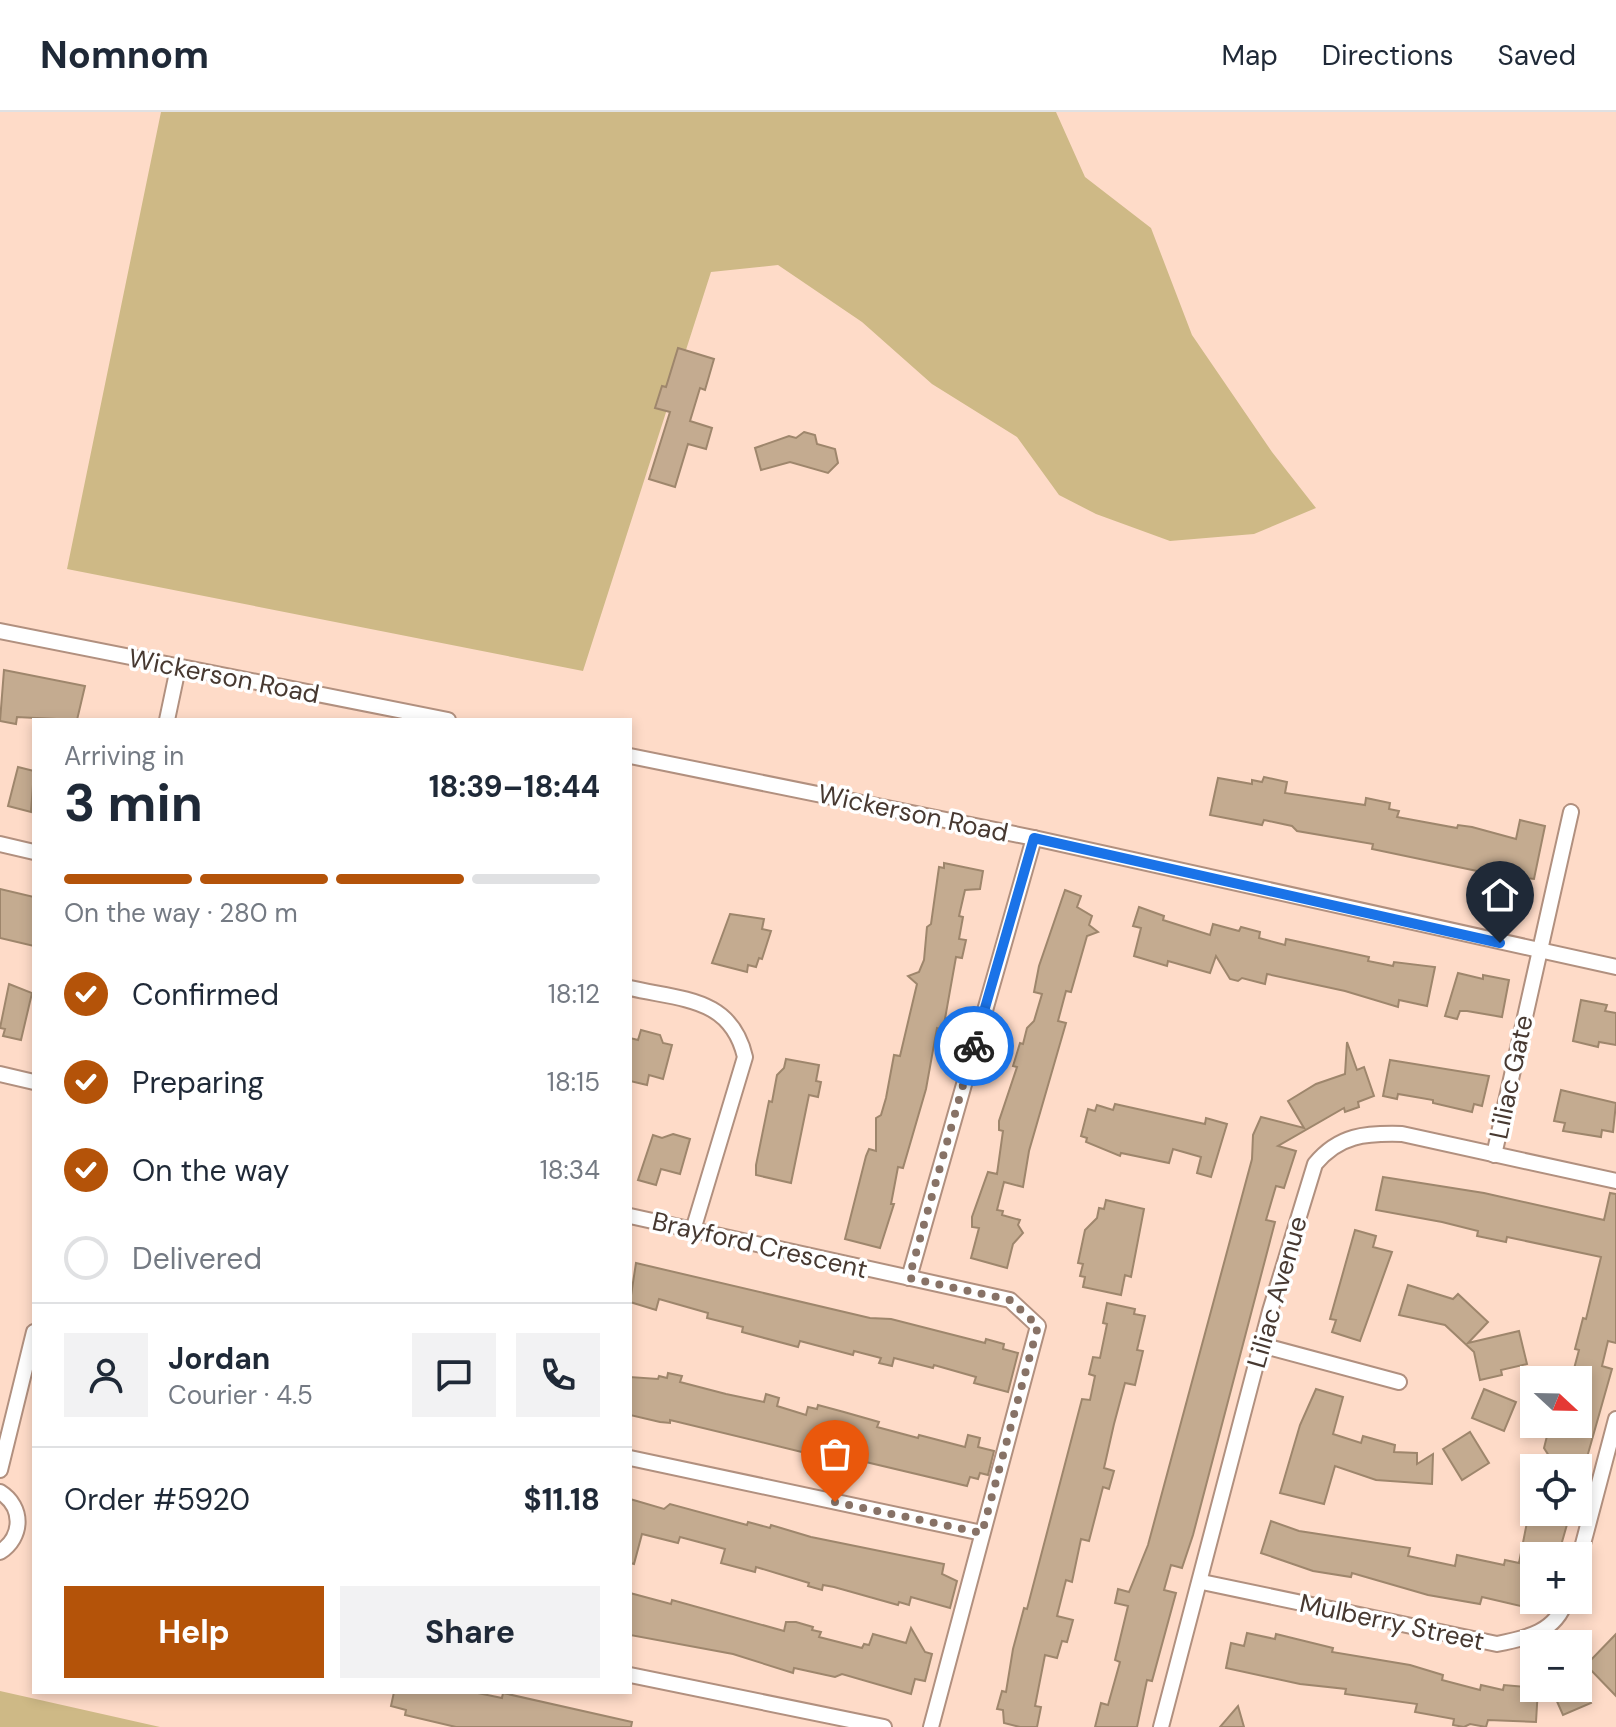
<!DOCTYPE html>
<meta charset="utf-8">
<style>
:root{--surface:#fff;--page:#f2f2f3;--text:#1f2937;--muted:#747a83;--line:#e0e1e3;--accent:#b45309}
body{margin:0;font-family:"DM Sans",sans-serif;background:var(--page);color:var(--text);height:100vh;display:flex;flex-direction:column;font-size:30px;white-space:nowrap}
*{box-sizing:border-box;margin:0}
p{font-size:26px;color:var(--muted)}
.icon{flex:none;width:44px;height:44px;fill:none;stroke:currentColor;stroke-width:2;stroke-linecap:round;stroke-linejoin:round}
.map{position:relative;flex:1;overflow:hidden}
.panel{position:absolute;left:32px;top:606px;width:600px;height:976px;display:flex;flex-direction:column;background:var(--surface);border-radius:0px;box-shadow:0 4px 12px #0003}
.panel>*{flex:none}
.needle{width:52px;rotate:112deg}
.controls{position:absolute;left:1520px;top:1254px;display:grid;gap:16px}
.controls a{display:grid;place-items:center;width:72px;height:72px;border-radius:0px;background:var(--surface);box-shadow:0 4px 12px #0003;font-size:40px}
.pin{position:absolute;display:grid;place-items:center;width:68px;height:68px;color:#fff;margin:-82px -34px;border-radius:50% 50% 50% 0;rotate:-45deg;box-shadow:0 0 8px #0007}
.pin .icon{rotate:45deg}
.courier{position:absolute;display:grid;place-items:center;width:80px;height:80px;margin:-40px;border:6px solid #1a73e8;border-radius:50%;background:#fff;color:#222;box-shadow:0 2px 10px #0007}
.overview em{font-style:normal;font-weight:700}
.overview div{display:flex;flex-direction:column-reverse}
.overview{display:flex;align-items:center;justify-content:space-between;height:136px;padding:0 32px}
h1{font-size:52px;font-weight:700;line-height:60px}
.bar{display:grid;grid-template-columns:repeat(4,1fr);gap:12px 8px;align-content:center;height:96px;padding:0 32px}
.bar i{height:10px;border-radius:6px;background:var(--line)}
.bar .current{background:var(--accent)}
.bar p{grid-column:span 4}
.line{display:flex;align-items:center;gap:20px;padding:0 32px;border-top:2px solid var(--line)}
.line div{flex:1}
.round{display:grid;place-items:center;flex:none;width:84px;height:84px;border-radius:0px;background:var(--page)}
ol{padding:0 32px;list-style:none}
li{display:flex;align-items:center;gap:24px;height:88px}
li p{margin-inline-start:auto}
li .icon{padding:8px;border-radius:50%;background:var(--accent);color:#fff;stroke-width:4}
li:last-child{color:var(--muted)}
li i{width:44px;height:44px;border:4px solid var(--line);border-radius:50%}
.button{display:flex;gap:16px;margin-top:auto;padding:16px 32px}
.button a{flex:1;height:92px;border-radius:0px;background:var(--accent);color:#fff;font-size:32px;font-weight:700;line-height:92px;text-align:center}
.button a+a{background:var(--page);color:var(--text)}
header{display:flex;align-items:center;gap:48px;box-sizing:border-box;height:112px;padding:0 40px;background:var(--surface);border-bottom:2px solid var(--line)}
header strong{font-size:38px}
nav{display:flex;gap:44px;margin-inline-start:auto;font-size:28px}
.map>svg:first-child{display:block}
.green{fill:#ceb986}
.building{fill:#c4ab90;stroke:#9e866c;stroke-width:2}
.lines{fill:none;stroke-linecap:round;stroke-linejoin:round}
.street-casing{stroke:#b1907f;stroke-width:18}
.street{stroke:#fff;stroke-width:14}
.done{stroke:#877266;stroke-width:8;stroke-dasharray:0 14.4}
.route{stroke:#1a73e8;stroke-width:10}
.labels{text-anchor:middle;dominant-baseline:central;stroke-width:7;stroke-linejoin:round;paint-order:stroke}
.street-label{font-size:26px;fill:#473931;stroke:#fff}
</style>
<header>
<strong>Nomnom</strong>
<nav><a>Map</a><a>Directions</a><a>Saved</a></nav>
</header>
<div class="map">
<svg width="1616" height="1615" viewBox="0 0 1616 1615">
<rect width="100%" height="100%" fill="#fedbc8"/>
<!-- green -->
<g class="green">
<polygon points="161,0 1056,0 1085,65 1151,116 1192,223 1272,340 1316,396 1254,422 1170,429 1096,402 1059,383 1017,325 932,272 862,210 778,153 711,160 583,559 67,457"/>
<polygon points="0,1579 160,1615 0,1615"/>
</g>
<!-- building -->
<g class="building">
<polygon points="678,236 714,247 705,278 700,276 690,309 712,316 706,337 688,332 675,375 649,367 670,300 655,296 662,274 666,275"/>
<polygon points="804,320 815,323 817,332 835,337 838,351 828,361 790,350 761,358 755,336 789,324 796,326"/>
<polygon points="4,558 85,574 77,608 17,605 16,612 0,609"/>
<polygon points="18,655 34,659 31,700 8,694"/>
<polygon points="1264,665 1287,670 1285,681 1365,693 1366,686 1390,691 1389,697 1399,699 1397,705 1457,716 1458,713 1472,715 1516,727 1520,708 1545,714 1534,767 1526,766 1525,769 1372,737 1373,732 1297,719 1292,714 1264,708 1262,713 1210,703 1218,666 1252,672 1252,668 1262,670"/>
<polygon points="944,751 983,759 980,777 965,778 959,804 963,805 959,827 966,828 962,846 956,845 943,918 937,916 926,977 903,1056 898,1055 891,1092 894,1092 880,1136 845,1127 866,1044 869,1037 876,1039 876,1006 881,1003 886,986 894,943 900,944 917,872 908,864 919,860 924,848 927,815 931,812 939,755 944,756"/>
<polygon points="0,777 34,785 34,834 0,826"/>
<polygon points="1065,778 1081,784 1077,795 1092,804 1089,813 1098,820 1087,824 1071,880 1066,879 1058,909 1066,911 1029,1039 1023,1075 1004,1070 997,1098 1003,1099 1002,1103 1020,1108 1018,1113 1023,1121 1013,1132 1007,1156 971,1146 979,1116 972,1115 972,1105 988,1060 997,1062 1003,1019 999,1018 999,1009 1017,955 1013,954 1020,931 1023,932 1027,916 1034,909 1042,882 1034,880 1039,854"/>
<polygon points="1139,795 1164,804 1163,808 1210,823 1213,812 1239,819 1241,815 1260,820 1259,826 1285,833 1286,827 1369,845 1368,849 1393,854 1394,850 1435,855 1427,894 1399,888 1398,895 1345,879 1267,862 1265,872 1242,866 1238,869 1230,867 1216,844 1210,861 1168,849 1167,854 1134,844 1141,816 1133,814"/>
<polygon points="730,802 764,807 762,817 771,819 762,847 759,846 756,855 748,853 747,860 712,851"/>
<polygon points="1458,861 1483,867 1483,863 1509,868 1502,905 1467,899 1460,899 1457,907 1445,904"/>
<polygon points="9,872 32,881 21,928 3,924 5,917 0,916"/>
<polygon points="1581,888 1607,893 1605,899 1616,901 1616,933 1599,930 1598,935 1573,929"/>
<polygon points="641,918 660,923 663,931 672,933 663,967 649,963 647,973 630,969 630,926 638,928"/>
<polygon points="1347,930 1357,958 1364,955 1374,984 1358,990 1359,995 1345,1000 1344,996 1278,1034 1296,1039 1284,1076 1276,1074 1266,1108 1275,1110 1193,1423 1182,1456 1171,1453 1164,1478 1176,1481 1152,1569 1147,1568 1137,1615 1095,1615 1101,1591 1108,1593 1120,1550 1115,1548 1128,1494 1115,1491 1118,1477 1129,1480 1148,1433 1252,1047 1253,1023 1261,1005 1304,1016 1288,989 1316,972 1345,962"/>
<polygon points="786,947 819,953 816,969 821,970 818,985 809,983 791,1071 756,1063 756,1053 769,989 772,990 777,963 784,956"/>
<polygon points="1390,948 1489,964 1482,994 1474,992 1472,1000 1433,991 1433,988 1398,982 1397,987 1383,984"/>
<polygon points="1561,978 1616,991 1613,1020 1602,1018 1601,1025 1563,1019 1565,1011 1554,1009"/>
<polygon points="1115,992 1205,1012 1206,1006 1227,1012 1211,1065 1197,1061 1201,1045 1173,1037 1169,1051 1121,1041 1120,1044 1086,1030 1087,1026 1081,1024 1088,997 1095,999 1097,993 1113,998"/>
<polygon points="673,1022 690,1027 680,1062 661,1057 656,1073 638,1068 653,1023 662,1026"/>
<polygon points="1383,1065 1484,1081 1604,1108 1610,1081 1616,1082 1616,1231 1608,1229 1602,1254 1612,1257 1584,1356 1547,1352 1549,1344 1544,1336 1550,1312 1578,1312 1578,1268 1571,1268 1579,1238 1575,1237 1583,1206 1586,1207 1601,1145 1507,1125 1506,1130 1477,1124 1478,1119 1442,1110 1376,1098"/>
<polygon points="1106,1088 1144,1097 1131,1165 1125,1163 1121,1183 1083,1175 1085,1165 1080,1164 1083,1152 1078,1151 1085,1118 1097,1106 1099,1096 1104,1097"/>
<polygon points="1355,1118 1376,1124 1373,1135 1392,1140 1360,1229 1332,1220 1336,1208 1330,1207"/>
<polygon points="636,1151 870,1206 891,1207 985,1231 986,1227 1004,1232 1003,1237 1018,1241 1008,1280 974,1271 976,1265 934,1253 933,1256 894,1246 892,1254 879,1251 881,1246 854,1239 853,1243 800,1229 798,1235 742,1220 743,1215 707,1206 708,1201 659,1187 656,1198 630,1190"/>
<polygon points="1408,1173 1453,1187 1458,1182 1488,1210 1468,1231 1519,1219 1527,1252 1501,1258 1502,1263 1480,1268 1474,1240 1445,1213 1399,1203"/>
<polygon points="1107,1191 1135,1197 1134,1202 1145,1204 1137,1238 1143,1239 1135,1273 1125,1271 1114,1312 1104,1356 1114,1359 1109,1377 1103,1375 1089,1429 1081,1427 1072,1470 1066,1468 1057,1504 1073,1508 1067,1530 1062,1529 1057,1546 1045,1543 1035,1594 1041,1595 1037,1615 1020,1615 1004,1611 1003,1598 997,1597 1002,1579 1006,1580 1013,1537 1024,1496 1027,1497 1082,1287 1090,1288 1095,1264 1089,1262 1093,1245 1100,1246 1107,1212 1103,1211"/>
<polygon points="668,1261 682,1264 680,1270 726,1282 764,1290 766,1282 779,1286 777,1294 806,1303 808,1295 817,1297 818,1293 844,1300 879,1310 877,1315 918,1326 919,1323 965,1335 968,1323 980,1326 978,1335 994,1339 988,1363 980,1361 978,1367 970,1365 967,1374 811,1337 810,1342 670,1308 670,1311 660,1310 630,1303 630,1265 658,1267 659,1264 667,1266"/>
<polygon points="1316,1277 1343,1285 1333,1322 1361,1331 1363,1324 1395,1333 1394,1340 1417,1341 1417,1352 1433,1342 1432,1372 1376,1368 1335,1354 1324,1392 1280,1381 1300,1313"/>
<polygon points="1484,1277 1516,1290 1504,1319 1472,1306"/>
<polygon points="1470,1320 1489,1351 1462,1368 1443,1337"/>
<polygon points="630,1387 664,1397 670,1392 747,1413 748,1410 770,1416 771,1413 811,1425 944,1452 942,1462 957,1469 950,1496 911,1485 909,1493 899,1490 898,1493 834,1475 823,1473 822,1478 808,1474 809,1471 756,1455 755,1460 721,1451 725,1437 680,1425 678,1431 642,1422 634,1452 630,1451"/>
<polygon points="1529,1400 1570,1402 1558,1444 1534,1444 1534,1497 1482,1485 1480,1492 1428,1483 1352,1461 1351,1465 1313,1459 1261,1441 1271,1409 1299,1419 1410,1436 1408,1444 1455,1454 1457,1443 1504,1453 1505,1448 1519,1451"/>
<polygon points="630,1481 671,1492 672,1488 784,1519 786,1510 796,1510 813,1515 812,1518 821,1520 819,1525 862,1536 864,1532 869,1533 873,1522 906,1531 911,1516 925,1540 932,1542 925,1569 915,1567 911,1582 842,1562 835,1565 794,1556 793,1561 733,1542 630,1523"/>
<polygon points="1247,1521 1275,1527 1276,1522 1333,1536 1332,1540 1410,1553 1443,1563 1442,1568 1480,1578 1481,1573 1503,1578 1504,1573 1538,1576 1536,1610 1488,1608 1486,1615 1470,1612 1464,1615 1453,1613 1454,1607 1415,1600 1417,1592 1345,1582 1346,1577 1300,1572 1226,1556 1231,1531 1244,1534"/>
<polygon points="1616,1522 1616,1584 1586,1553"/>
<polygon points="1551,1576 1585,1576 1591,1591 1563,1603"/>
<polygon points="394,1580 473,1580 502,1586 503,1581 632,1610 631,1615 456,1615 405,1603 406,1598 391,1594"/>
<polygon points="1238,1594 1244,1615 1220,1615"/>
</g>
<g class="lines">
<!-- street casing -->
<g class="street-casing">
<g id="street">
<polyline points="0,519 448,608"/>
<polyline points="167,608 178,556"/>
<polyline points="630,644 1034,726 1616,855"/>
<polyline points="0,732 34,740"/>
<path d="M630,876C682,888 731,885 745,945L693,1118"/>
<polyline points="0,962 34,970"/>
<polyline points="1494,1043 1571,700"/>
<polyline points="630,1104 1010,1188 1038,1214 931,1615"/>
<polyline points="909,1166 1034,726"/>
<polyline points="1261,1233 1399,1270"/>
<polyline points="630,1346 982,1421"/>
<polyline points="0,1358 34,1220"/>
<path d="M0,1380C24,1395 23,1425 0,1440"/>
<polyline points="1578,1451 1616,1307"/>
<path d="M1202,1470L1497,1532C1527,1526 1556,1520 1566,1488"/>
<polyline points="630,1563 884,1615"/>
<path d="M1161,1615L1270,1199L1315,1052C1339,1023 1365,1021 1402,1022L1616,1069"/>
</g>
</g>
<!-- street -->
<use href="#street" class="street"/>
</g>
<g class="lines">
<!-- done -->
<polyline class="done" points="835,1390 982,1421 1038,1214 1010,1188 909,1166 974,934"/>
<!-- route -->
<polyline class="route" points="974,934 1034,726 1500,831"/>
</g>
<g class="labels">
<!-- street labels -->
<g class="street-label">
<text transform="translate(224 564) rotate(11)">Wickerson Road</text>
<text transform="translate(913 701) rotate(12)">Wickerson Road</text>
<text transform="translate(1511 965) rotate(-78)">Liliac Gate</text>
<text transform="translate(760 1133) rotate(13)">Brayford Crescent</text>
<text transform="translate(1277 1180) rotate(-74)">Liliac Avenue</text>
<text transform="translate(1392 1510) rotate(12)">Mulberry Street</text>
</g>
</g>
</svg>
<div class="controls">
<a><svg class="needle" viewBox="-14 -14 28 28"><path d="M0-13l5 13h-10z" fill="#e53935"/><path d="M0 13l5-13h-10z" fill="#747a83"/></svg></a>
<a><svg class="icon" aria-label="locate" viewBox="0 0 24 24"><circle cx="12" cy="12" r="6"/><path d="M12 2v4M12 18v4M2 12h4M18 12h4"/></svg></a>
<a>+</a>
<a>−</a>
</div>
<div class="pin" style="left:835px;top:1390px;background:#ea580c"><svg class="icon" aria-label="bag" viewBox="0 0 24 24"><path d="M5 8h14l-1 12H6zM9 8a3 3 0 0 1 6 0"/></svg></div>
<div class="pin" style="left:1500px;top:831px;background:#1f2937"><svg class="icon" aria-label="home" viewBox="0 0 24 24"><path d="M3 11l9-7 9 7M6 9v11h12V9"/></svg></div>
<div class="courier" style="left:974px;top:934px"><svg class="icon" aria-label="bike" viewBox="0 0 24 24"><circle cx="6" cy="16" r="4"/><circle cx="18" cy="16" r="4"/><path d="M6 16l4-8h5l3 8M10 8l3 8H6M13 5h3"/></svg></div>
<section class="panel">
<div class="overview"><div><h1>3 min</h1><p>Arriving in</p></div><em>18:39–18:44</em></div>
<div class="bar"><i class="current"></i><i class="current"></i><i class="current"></i><i></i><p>On the way · 280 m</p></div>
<ol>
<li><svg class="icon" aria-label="check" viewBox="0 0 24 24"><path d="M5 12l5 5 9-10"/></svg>Confirmed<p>18:12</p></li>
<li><svg class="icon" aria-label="check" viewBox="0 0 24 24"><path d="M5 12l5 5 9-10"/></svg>Preparing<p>18:15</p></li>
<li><svg class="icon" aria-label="check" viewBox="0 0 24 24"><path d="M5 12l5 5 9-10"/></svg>On the way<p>18:34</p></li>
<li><i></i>Delivered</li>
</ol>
<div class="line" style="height:144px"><a class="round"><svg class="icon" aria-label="person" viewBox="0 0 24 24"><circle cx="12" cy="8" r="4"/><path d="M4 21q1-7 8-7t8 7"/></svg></a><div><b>Jordan</b><p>Courier · 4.5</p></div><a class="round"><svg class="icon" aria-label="chat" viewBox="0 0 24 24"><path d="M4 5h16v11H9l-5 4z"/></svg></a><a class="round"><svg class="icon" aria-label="phone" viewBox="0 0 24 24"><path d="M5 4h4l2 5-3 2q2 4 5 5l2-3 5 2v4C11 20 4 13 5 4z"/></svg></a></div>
<div class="line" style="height:104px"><div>Order #5920</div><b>$11.18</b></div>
<div class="button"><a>Help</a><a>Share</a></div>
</section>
</div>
